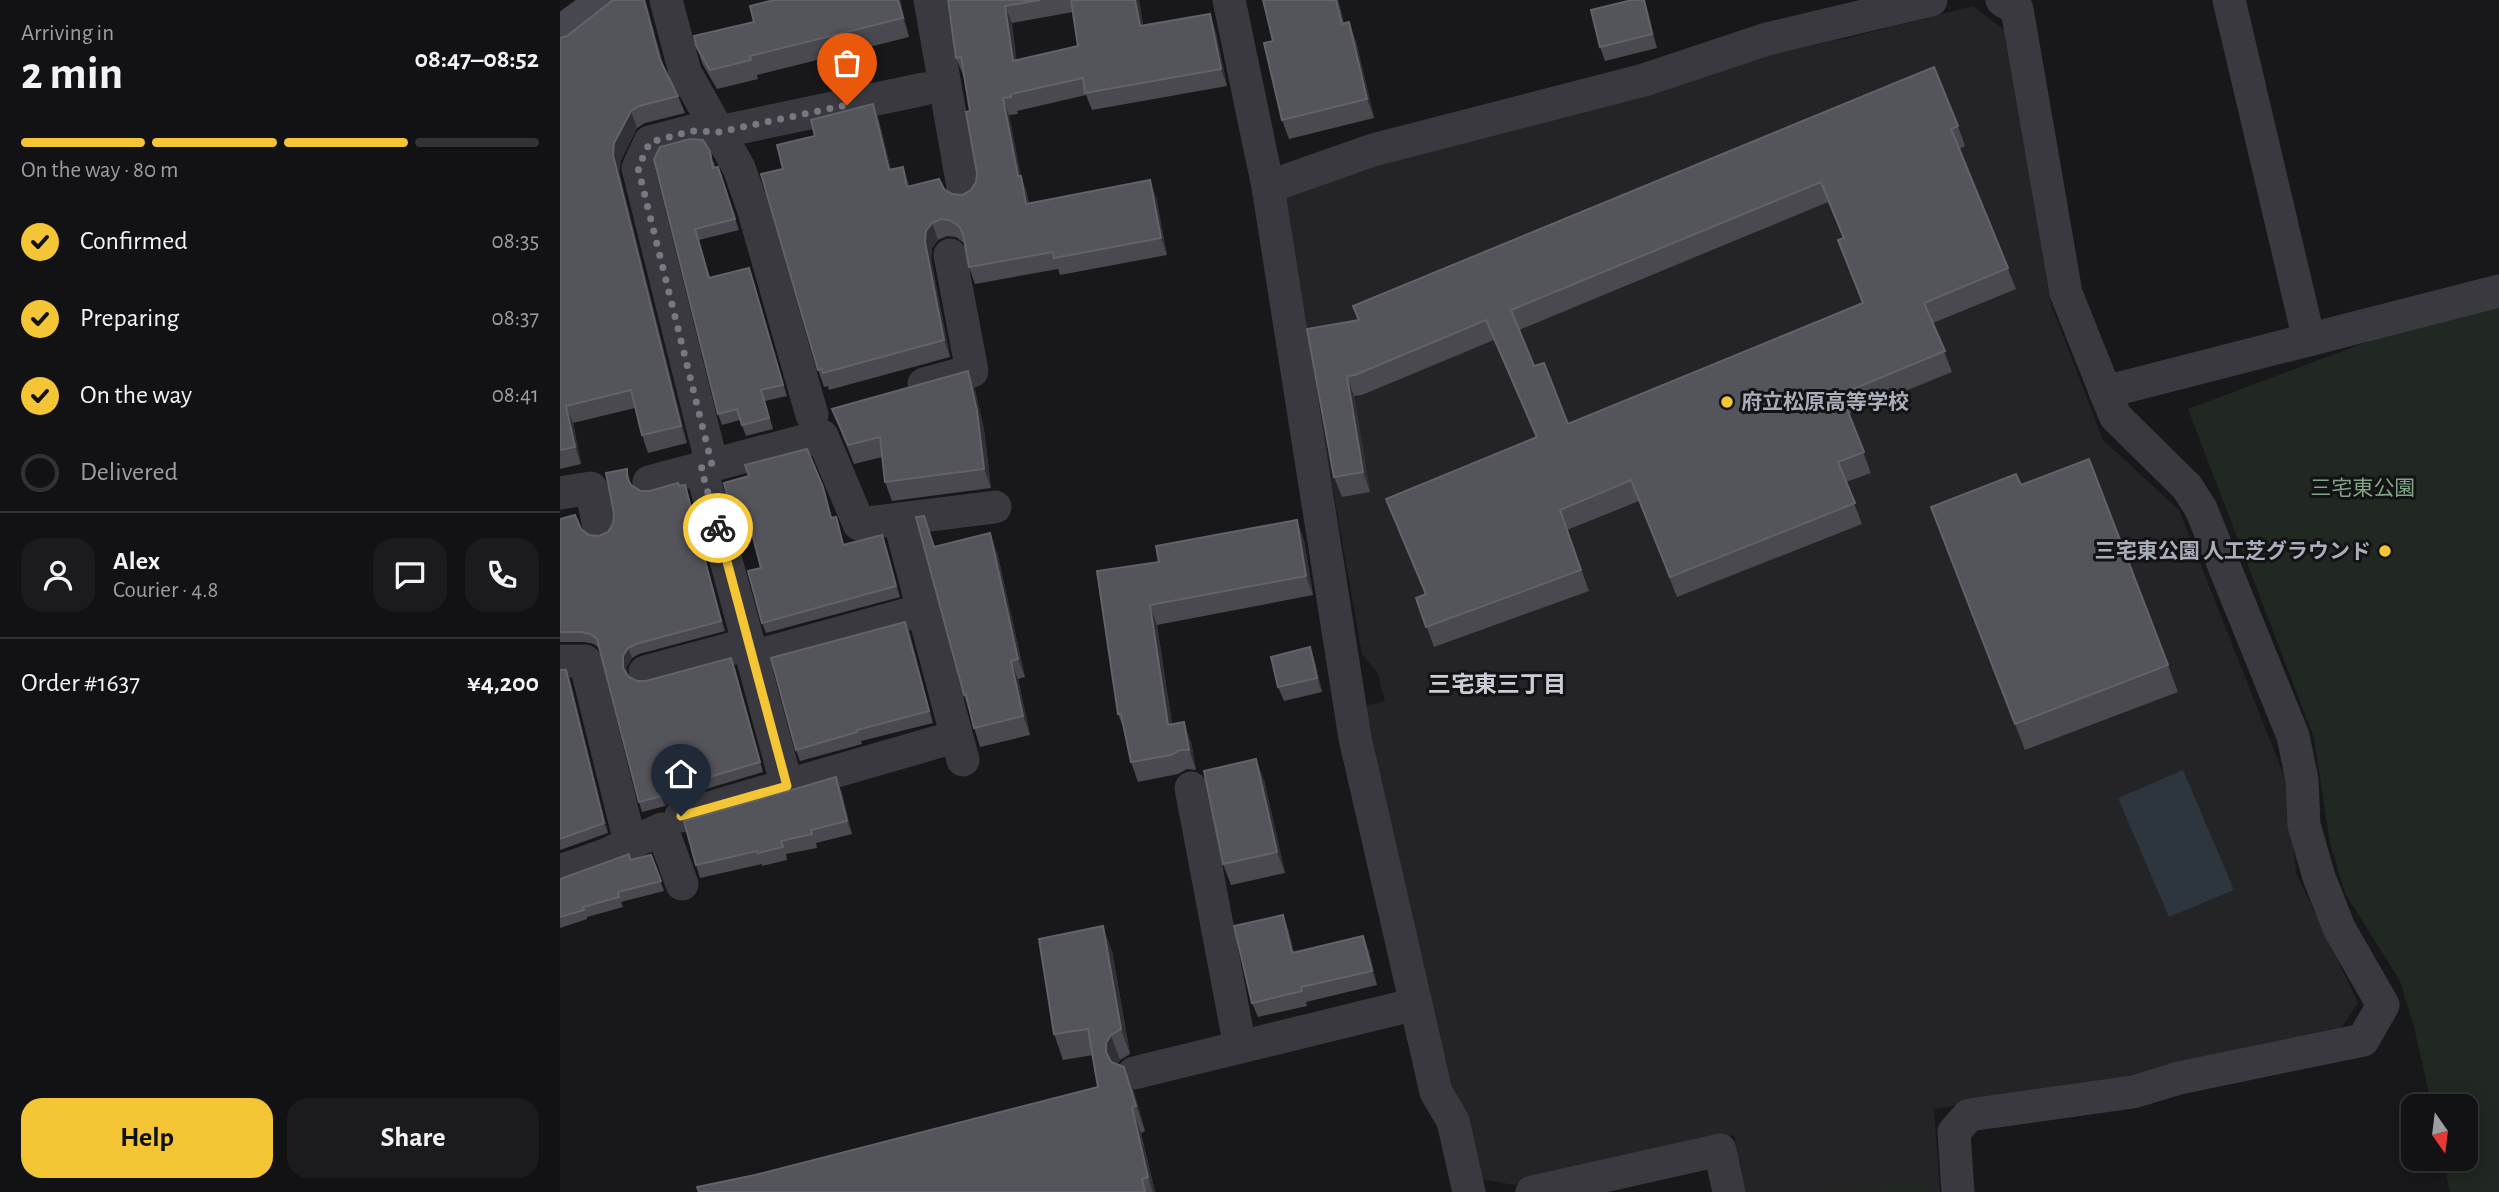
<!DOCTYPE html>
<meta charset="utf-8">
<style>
:root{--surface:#121214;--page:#1b1b1d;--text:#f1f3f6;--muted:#9c9ea0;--line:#313234;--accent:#f4c535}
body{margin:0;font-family:"Alegreya Sans","Noto Sans JP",sans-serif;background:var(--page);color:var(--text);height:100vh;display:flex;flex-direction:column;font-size:26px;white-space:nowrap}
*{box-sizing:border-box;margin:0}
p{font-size:23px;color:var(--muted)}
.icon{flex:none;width:38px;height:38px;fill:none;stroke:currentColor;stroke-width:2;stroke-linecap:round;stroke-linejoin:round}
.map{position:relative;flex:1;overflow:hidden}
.details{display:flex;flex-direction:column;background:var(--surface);width:560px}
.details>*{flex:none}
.needle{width:46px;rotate:166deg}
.buttons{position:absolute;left:1841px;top:1094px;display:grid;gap:14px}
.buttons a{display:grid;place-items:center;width:77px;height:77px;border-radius:14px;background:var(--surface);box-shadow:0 4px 18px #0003,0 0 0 2px var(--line);font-size:35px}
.pin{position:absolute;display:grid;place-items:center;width:60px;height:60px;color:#fff;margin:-72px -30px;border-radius:50% 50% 50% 0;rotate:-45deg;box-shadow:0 0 7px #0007}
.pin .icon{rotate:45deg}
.courier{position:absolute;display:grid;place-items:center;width:70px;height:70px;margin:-35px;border:5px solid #f4c535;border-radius:50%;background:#fff;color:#222;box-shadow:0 2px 9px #0007}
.head em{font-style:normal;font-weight:600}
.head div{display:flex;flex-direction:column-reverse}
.head{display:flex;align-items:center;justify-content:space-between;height:119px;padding:0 21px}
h1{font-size:46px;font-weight:600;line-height:52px}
.bar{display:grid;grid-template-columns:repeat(4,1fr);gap:10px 7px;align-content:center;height:84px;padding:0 21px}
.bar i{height:9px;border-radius:5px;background:var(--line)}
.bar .on{background:var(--accent)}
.bar p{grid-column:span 4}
.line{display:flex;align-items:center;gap:18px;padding:0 21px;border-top:2px solid var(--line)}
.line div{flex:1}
.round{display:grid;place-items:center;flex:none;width:74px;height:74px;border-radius:21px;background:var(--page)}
ol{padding:0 21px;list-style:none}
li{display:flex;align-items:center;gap:21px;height:77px}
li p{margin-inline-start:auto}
li .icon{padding:7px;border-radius:50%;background:var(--accent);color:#111;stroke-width:4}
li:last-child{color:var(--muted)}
li i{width:38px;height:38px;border:4px solid var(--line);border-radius:50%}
.cta{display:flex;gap:14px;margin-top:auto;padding:14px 21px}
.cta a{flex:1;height:80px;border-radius:21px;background:var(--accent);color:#111;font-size:28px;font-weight:600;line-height:80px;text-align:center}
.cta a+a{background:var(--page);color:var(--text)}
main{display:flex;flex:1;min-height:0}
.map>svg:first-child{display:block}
.built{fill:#242427}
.green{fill:#202821}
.water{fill:#2d353e}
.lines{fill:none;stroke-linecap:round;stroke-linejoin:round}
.street{stroke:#39393f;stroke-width:33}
.secondary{stroke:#47484f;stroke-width:38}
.wall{fill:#49494f;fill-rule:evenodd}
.shaded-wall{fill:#313135}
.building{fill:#54545b;stroke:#61626a;stroke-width:2;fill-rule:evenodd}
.done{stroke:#777982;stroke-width:7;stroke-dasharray:0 12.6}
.route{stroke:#f4c535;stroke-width:9}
.poi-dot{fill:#f4c535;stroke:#131315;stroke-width:2.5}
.labels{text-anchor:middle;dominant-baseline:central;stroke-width:6;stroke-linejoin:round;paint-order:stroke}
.poi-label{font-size:21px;font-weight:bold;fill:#aaadba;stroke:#131315;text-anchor:start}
.park-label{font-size:21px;fill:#81a586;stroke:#131315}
.neighbourhood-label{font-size:23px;font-weight:bold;fill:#cbcdd6;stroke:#131315}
</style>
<main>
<section class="details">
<div class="head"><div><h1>2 min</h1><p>Arriving in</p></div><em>08:47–08:52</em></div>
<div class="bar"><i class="on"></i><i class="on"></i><i class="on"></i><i></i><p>On the way · 80 m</p></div>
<ol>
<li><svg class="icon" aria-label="check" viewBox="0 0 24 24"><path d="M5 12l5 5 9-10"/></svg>Confirmed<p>08:35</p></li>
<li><svg class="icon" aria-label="check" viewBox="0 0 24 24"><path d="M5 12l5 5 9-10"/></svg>Preparing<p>08:37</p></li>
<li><svg class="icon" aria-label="check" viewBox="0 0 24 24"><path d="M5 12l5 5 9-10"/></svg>On the way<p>08:41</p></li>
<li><i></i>Delivered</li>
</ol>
<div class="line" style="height:126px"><a class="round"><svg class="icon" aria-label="person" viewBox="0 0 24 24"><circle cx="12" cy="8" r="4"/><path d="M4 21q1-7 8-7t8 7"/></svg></a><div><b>Alex</b><p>Courier · 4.8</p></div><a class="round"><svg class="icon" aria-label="chat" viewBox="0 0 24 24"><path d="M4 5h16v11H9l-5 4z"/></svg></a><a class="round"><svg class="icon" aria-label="phone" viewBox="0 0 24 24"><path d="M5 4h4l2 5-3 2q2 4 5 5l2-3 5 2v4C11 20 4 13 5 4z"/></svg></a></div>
<div class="line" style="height:91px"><div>Order #1637</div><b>¥4,200</b></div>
<div class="cta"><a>Help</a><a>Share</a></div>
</section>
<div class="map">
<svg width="1939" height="1192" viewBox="0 0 1939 1192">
<rect width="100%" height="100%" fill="#18181a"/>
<!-- built -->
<polygon class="built" points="1413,6 1444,30 1491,304 1543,440 1619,510 1727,783 1736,873 1798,1003 1780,1030 1603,1066 1547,1082 1374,1109 1380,1192 1186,1192 1174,1135 954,1185 915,1178 886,1071 801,707 825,701 818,674 802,654 721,196 794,172 1214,53 1296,36"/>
<!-- green -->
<g class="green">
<polygon points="1939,308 1939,1192 1890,1192 1883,1159 1906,1158 1906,1106 1872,1106 1854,1027 1840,981 1785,893 1770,843 1754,738 1628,409 1815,339"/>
<polygon points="1367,1182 1368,1192 1271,1192"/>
</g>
<!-- water -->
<polygon class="water" points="1623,770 1674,890 1609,917 1558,798"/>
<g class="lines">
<!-- street -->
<g class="street">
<polyline points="106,0 125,72 179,168 193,208 252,415"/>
<polyline points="370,0 404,193"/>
<polyline points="669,0 708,187 795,738 876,1092 893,1121 909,1192"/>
<polyline points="1669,0 1749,340"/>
<polyline points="708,187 813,150 1084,80 1207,39 1371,0"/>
<polyline points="364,384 412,371 390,255"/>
<polyline points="1545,392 1939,291"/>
<polyline points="152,465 78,168 90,142 132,131 159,132 364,89"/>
<polyline points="141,468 227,786"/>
<polyline points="89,482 262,436 299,524 435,507"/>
<polyline points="0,493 31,488 39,527"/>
<polyline points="339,519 403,760"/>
<polyline points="192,657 345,615"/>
<polyline points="0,661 25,661 70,842"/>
<polyline points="85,672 189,644"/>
<polyline points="631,788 680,1047"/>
<polyline points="121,816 377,742"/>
<polyline points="0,871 45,855 102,829 122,884"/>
<polyline points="574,1073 856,1004"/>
<polyline points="972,1192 1160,1150 1169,1192"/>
<polyline points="1398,1192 1394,1132 1409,1115 1573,1092 1619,1078 1803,1040 1823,1005 1779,928 1759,877 1744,825 1742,780 1733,736 1641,509 1627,487 1555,416 1506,293 1457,9 1442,0"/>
</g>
<!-- secondary -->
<polyline class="secondary" points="0,35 48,0"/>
</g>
<!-- wall -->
<g class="wall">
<polygon points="53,0 85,0 104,67 118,96 125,113 85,123 77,128 61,160 59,172 127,443 88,453 82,435 75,408 13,423 21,464 0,469 0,38 7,36"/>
<polygon points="340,0 349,37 197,75 198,79 157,89 143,65 136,46"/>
<path d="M388,0H579L583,25L656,32L667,86L532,110L526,95L457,111L458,114L449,115L461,177L467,193L469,203L596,197L607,255L500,275L498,269L415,284L409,267L404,243L396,237L387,236L378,240L372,248L371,259L390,357L269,390L268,386L264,387L258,370L223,169L255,136L313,104L319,121L331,170L349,186L384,189L392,194L402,195L411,190L416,182L417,173L410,111L404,75H403L396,58ZM513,12L518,46L456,60L452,23Z"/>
<polygon points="778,0 784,23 796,41 814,118 729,139 722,120 713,41"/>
<polygon points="1084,0 1088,12 1097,48 1045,61 1040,47"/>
<path d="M1398,126L1405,146L1400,149L1456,289L1373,323L1392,372L1289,414L1311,473L1286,482L1302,524L1117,597L1079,501L1007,530L1029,591L874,647L856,598L865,594L826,499L976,438L934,340L802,395L794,396L810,492L782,497L774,477L747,329L798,320L793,306ZM1268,202L1283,238L1278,240L1302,303L1008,424L974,366L959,330Z"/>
<polygon points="94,159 154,162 155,167 158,167 179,230 139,240 150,278 189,268 227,396 205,401 213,429 186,436 180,420 162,425 158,414"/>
<polygon points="408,371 415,390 424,430 431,488 332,501 325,482 322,457 294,464 272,409"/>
<polygon points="67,469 71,485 81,491 90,491 119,486 128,495 165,631 79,654 72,658 67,666 67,673 68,676 77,681 86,681 175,668 203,772 116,798 105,806 82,812 79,802 39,648 34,644 25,642 0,642 0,519 21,529 29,535 39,536 48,532 53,524"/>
<polygon points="1461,485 1608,665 1618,692 1465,750 1371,507"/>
<polygon points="263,487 272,518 277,520 284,544 326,545 340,597 206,633 202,623 201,568 190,525 177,528 173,518"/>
<polygon points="744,540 753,595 597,625 612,724 631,742 636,770 627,769 618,774 578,782 571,762 565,732 558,714 599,562"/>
<polygon points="437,552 465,677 458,679 470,735 420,747 404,695"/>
<polygon points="350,634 373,723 301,741 302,744 240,761 236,750"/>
<polygon points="750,647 755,662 762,692 724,701 718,687"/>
<polygon points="0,670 10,680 48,833 0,850"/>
<polygon points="704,780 725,873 671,885 663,864"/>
<polygon points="281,790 292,834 256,843 257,848 226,854 227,860 202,866 202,864 140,878 136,865"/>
<polygon points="91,855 104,891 61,902 63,907 27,917 27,919 0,928 0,879"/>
<polygon points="728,929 734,952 809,951 817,985 746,1002 747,1006 698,1017 692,1003"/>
<polygon points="552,951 570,1054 560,1060 558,1064 574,1092 585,1131 581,1133 595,1192 139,1192 195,1175 538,1087 533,1055 503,1060 494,1034"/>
</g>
<!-- shaded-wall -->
<g class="shaded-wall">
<polygon points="84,0 88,9 106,77 100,60"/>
<polygon points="338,0 340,0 349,37 343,18"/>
<polygon points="575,0 579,0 586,43 580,26"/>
<polygon points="776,0 778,0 788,43 782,24"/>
<polygon points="1084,0 1088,12 1097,48 1092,34"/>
<polygon points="445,6 452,23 459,78 453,61"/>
<polygon points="650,14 656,32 667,86 661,69"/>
<polygon points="789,22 796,41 814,118 807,99"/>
<polygon points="443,98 449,115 461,177 467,193 472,221 458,176"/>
<polygon points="313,104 319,121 335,187 329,170"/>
<polygon points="71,111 77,128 61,160 59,172 127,443 121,426 53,155 54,143"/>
<polygon points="343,167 349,184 353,204 347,187"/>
<polygon points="590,180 596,197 607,255 601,238"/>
<polygon points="372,223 378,240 372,248 371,259 390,357 384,340 365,242 366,231"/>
<polygon points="189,268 193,279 227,396 223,385"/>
<polygon points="408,371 415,390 424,430 431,488 424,469"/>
<polygon points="787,376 794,396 810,492 803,472"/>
<polygon points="6,406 13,423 21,464 15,447"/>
<polygon points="125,485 128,495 165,631 161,621"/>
<polygon points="737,520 744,540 753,595 746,576"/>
<polygon points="430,533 437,552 465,677 458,659"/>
<polygon points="322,535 326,545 340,597 336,586"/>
<polygon points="590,605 597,625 615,745 608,725"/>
<polygon points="345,622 350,634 373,723 369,711"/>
<polygon points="750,647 755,662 762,692 757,678"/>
<polygon points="68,648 72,658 67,666 67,678 63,668 63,656"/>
<polygon points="171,658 175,668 203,772 200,762"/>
<polygon points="451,661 458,679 470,735 463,716"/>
<polygon points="6,670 10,680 48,833 44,823"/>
<polygon points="624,722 631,742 636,770 629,750"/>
<polygon points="696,759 704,780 725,873 717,852"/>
<polygon points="276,777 281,790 292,834 287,821"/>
<polygon points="112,788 116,798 105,806 101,796"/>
<polygon points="723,915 728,929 738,967 732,953"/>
<polygon points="543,926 552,951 570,1054 561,1029"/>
<polygon points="803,936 809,951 817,985 812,971"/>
<polygon points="551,1035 560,1060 555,1068 546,1052 546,1043"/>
<polygon points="564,1067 574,1092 585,1131 576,1106"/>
<polygon points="572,1107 581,1133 595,1192 593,1192 588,1177"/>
</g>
<!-- building -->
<g class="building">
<polygon points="53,0 84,0 100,60 118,96 79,106 71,111 54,143 53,155 121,426 82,435 71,390 6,406 15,447 0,450 0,38 7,36"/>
<polygon points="214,0 338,0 343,18 190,56 191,60 150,70 136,46 134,36 194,22 190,6"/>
<polygon points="388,0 480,0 445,6 453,61 518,46 511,0 575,0 580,26 650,14 661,69 525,93 523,78 451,94 451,97 443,98 458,176 461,176 466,204 590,180 601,238 494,258 493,252 409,267 403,234 399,226 389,220 381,219 372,223 366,231 365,242 384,340 263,373 262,369 258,370 201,174 223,169 217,145 255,136 251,120 313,104 329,170 343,167 347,187 379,179 384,189 392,194 402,195 411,190 416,182 417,173 406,112 410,111 401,57 396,58"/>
<polygon points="703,0 776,0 782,24 789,22 807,99 722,120 704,43 713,41"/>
<polygon points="1072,0 1084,0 1092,34 1040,47 1031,10"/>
<path d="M1374,67L1398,126L1391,129L1448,268L1364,303L1385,351L1281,394L1304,452L1278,462L1295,503L1110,577L1071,480L1000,510L1021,570L866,627L856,598L866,594L826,499L977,437L926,320L795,375L787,376L803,472L774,477L747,329L799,320L793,306ZM1261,182L1284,238L1278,240L1303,303L1008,424L984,363L974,366L951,310Z"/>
<polygon points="130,139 143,140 150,151 153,168 158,167 175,219 135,229 149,278 189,268 223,385 201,390 209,418 182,425 177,409 158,414 94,159 100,147"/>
<polygon points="408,371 417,411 424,469 325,482 320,437 288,445 272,409"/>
<polygon points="247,449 263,487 271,518 276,517 277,520 283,545 322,535 336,586 202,623 188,571 201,568 187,514 173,518 164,483 189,476 185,465"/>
<polygon points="1529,459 1608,665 1455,724 1371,507 1456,474 1461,485"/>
<polygon points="67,469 67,478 71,485 81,491 90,491 118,483 119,486 125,485 161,621 76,644 68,648 63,656 63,668 68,676 77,681 86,681 171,658 200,762 112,788 101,796 79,802 37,639 30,634 21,632 0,632 0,519 15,515 21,529 29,535 39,536 48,532 53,524 54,514 46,473"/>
<polygon points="364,516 374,547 430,533 458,659 451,661 463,716 414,728 406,694 404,695 356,517"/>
<polygon points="737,520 746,576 590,605 608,725 624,722 629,750 620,750 611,755 571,762 561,714 558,714 537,571 599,562 596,546"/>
<polygon points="345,622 369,711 297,730 297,732 236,750 211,658"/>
<polygon points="750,647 757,678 718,687 711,657"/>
<polygon points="0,670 6,670 44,823 0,839"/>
<polygon points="696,759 717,852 663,864 644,771"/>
<polygon points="276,777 287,821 251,830 252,834 221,841 223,847 198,853 197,851 136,865 124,821"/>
<polygon points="69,854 70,860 91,855 101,881 58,892 59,897 23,907 24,910 0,917 0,879"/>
<polygon points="723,915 732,953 803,936 812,971 741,987 742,991 692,1003 674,926"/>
<polygon points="543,926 561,1029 551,1035 546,1043 546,1052 551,1062 564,1067 576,1106 572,1107 588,1177 582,1179 585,1192 139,1192 137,1187 195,1175 538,1087 528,1029 494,1034 479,939"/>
</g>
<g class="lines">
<!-- done -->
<polyline class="done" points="158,528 141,468 152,465 78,168 90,142 132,131 159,132 287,105"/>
<!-- route -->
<polyline class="route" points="121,816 227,786 158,528"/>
</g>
<!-- markers -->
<g class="poi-dot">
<circle cx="1167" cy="402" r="7"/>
<circle cx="1825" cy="551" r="7"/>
</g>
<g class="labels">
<!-- poi labels -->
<g class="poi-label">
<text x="1181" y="402">府立松原高等学校</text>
<text x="1811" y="551" text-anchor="end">三宅東公園 人工芝グラウンド</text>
</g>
<!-- park labels -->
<g class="park-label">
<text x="1803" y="488">三宅東公園</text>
</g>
<!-- neighbourhood labels -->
<g class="neighbourhood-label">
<text x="937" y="685">三宅東三丁目</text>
</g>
</g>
</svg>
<div class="buttons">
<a><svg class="needle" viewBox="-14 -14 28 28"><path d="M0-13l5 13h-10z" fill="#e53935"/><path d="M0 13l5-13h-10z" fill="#9c9ea0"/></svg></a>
</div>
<div class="pin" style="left:287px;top:105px;background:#ea580c"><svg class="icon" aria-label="bag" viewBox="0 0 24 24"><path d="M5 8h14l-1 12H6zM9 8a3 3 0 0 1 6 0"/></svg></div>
<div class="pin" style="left:121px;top:816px;background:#1f2937"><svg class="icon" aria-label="home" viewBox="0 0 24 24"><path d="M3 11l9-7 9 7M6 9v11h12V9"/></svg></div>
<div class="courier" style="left:158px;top:528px"><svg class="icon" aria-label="bike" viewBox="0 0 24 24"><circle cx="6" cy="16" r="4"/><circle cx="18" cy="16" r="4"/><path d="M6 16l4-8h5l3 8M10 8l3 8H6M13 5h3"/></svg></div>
</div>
</main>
